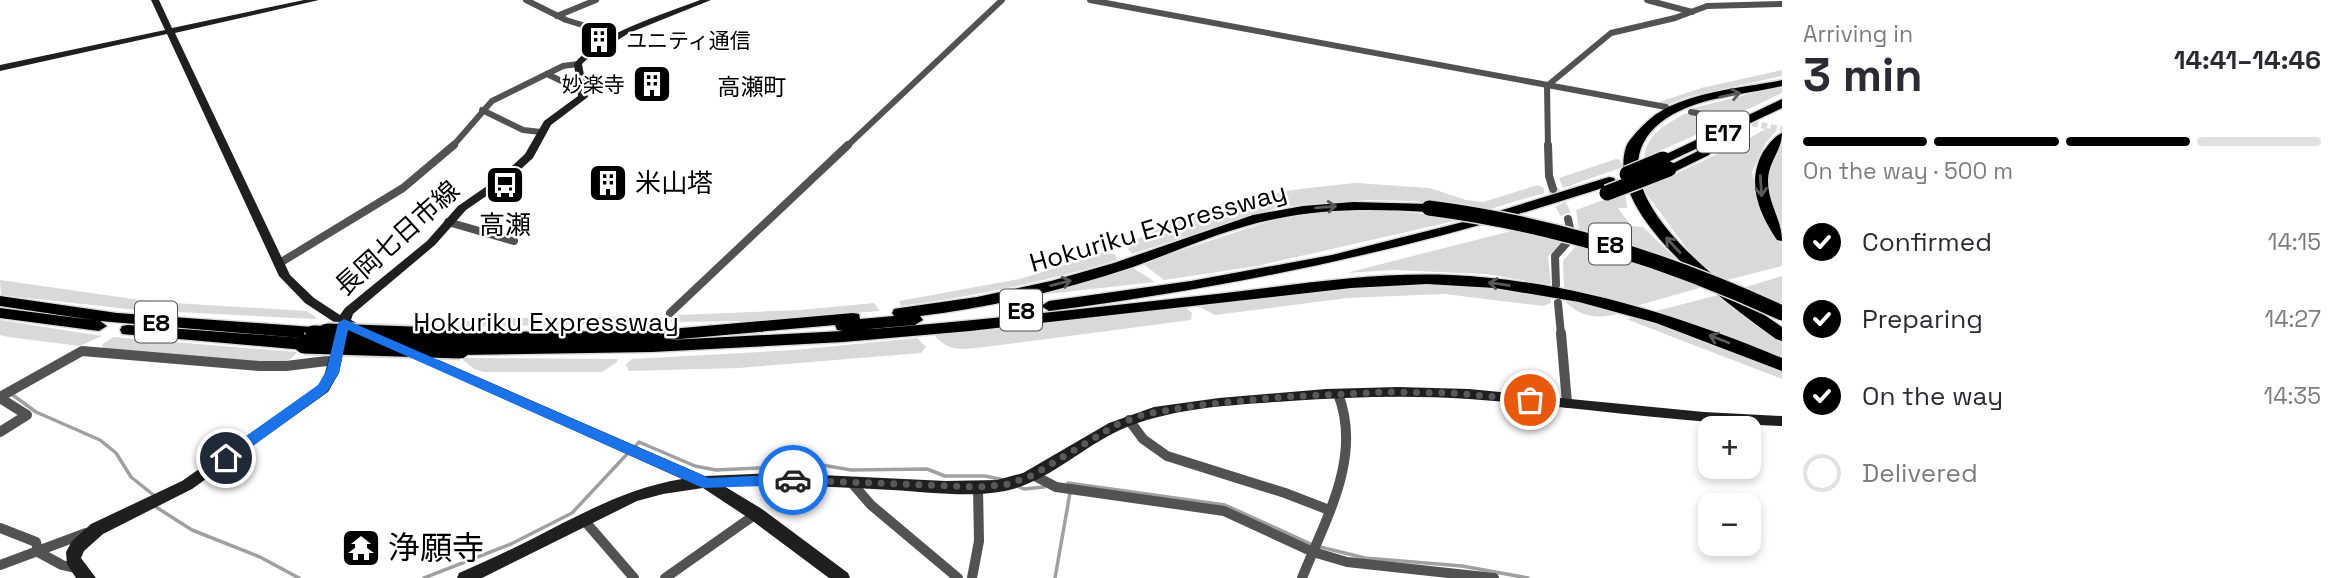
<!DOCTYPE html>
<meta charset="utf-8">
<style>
:root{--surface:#fff;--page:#f7f7f7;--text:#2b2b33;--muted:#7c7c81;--line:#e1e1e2;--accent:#000}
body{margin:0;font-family:"Space Grotesk","Noto Sans JP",sans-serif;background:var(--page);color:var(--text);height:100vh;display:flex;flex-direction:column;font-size:26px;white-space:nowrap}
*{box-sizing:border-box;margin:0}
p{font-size:23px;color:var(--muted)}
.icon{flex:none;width:38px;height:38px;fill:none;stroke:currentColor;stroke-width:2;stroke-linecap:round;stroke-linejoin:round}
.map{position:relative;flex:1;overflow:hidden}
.panel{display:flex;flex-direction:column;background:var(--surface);width:560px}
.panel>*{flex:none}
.tools{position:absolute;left:1698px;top:416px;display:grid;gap:14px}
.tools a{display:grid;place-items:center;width:63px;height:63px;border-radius:14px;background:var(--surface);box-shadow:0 4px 10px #0003;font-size:35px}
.pin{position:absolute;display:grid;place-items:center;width:60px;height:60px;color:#fff;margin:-30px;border:4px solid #fff;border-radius:50%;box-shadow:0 2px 7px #0007}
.courier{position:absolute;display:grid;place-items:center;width:70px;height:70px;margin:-35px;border:5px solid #1a73e8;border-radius:50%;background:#fff;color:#222;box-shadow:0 2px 9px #0007}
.headline em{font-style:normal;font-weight:700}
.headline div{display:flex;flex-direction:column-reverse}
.headline{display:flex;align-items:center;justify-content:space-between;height:119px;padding:0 21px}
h1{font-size:46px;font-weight:700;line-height:52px}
.bar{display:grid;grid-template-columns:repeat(4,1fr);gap:10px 7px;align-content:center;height:84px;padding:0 21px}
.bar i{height:9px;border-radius:5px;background:var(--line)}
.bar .active{background:var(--accent)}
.bar p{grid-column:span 4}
ol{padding:0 21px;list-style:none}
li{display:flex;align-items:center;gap:21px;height:77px}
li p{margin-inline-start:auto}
li .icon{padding:7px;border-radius:50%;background:var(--accent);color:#fff;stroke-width:4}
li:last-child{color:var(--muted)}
li i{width:38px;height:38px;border:4px solid var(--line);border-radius:50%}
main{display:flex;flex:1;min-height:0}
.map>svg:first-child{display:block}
.green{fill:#d9d9d9}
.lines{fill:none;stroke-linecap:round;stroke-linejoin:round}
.stream{stroke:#a0a0a0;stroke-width:3.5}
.street-tunnel{stroke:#d9d9d9;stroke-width:6;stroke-dasharray:6 3.5;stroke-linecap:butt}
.secondary-tunnel{stroke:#d9d9d9;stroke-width:11;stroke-dasharray:11 6;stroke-linecap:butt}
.highway-casing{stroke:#dbdbdb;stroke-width:3}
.street-far2{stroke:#525252;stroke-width:6}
.street-far1{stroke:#525252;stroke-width:8}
.street{stroke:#525252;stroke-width:10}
.secondary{fill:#1f1f1f;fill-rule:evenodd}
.highway{fill:#000;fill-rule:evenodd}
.highway-bridge-far1-casing{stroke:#dbdbdb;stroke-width:18;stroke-linecap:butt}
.highway-bridge-casing{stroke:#dbdbdb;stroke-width:23;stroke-linecap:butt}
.highway-bridge-far1{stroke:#000;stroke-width:15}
.highway-bridge{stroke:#000;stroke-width:19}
.oneway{stroke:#595959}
.route{fill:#1a73e8}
.done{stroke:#595959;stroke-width:7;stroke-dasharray:0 12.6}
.labels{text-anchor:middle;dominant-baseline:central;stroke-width:5;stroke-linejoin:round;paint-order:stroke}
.far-poi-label{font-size:21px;fill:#000;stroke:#fff;text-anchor:start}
.far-neighbourhood-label{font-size:23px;fill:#000;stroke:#fff}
.shield{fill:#fff;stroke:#4c4c4c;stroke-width:2}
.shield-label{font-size:24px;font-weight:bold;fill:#000}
.poi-label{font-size:26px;fill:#000;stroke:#fff;text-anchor:start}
.street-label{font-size:26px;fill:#000;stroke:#fff}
.near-poi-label{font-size:32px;fill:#000;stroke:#fff;text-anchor:start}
</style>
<main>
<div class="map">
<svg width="1782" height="578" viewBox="0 0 1782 578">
<rect width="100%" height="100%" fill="#fff"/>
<!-- green -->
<g class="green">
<polygon points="1782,70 1782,76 1687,97 1667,105 1659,102 1701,88"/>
<polygon points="1782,86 1782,93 1731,117 1689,109"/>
<path d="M1686,113L1727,121L1644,158C1646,134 1667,124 1686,113Z"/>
<polygon points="1767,128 1777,130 1765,144 1752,172 1760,206 1782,245 1782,266 1723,281 1690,253 1643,189 1739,144"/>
<path d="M1782,143V227C1766,196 1760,172 1782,143Z"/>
<polygon points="1616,159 1620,160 1623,167 1563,188 1559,178"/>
<path d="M1356,183L1429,188L1466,200L1483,202L1538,185L1544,188V193L1487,210L1412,201L1367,200L1279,207L1132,254L1125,245C1147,235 1168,224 1190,215C1242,195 1301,188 1356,183Z"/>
<polygon points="1625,192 1627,208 1618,208 1631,226 1643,227 1676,259 1579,230 1576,210"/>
<polygon points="1383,210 1468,218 1257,266 1164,280 1142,263 1286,216 1322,211"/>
<polygon points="1527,227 1566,236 1564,242 1548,256 1551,285 1486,274 1392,270 1346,273"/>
<polygon points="1577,245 1619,256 1703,287 1636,306 1564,288 1563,261"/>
<path d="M1102,253L1115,254L1117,260C1045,282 975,296 901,306L899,301L1020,279Z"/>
<polygon points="1133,268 1155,282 1020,297 1079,285"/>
<polygon points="1782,276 1782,308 1740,289"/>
<polygon points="0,280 154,302 146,311 1,295"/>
<polygon points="1423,282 1487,286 1551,296 1551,303 1543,306 1445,294 1347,298 1215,315 1194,304 1312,290"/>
<polygon points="1718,295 1782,339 1782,361 1652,312"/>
<path d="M1563,298L1622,313C1600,319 1578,319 1563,298Z"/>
<polygon points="174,303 306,311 316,317 314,319 157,311"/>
<polygon points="874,303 880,311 753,321 669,322 678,315 800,310"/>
<path d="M1184,306L1192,313L1191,320L985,347C963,349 949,353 934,335Z"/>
<polygon points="635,316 657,318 655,323 456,327 473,319"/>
<polygon points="1639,317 1782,369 1782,379 1626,319"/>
<polygon points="0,320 102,336 80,346 8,337 0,335"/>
<path d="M113,337L297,352C289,364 278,362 265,363L101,350L103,344Z"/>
<polygon points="917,338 926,347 921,353 739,368 629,371 626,364 632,359 795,350"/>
<polygon points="461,358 617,359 617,362 602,372 484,372 474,369"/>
</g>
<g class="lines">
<!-- stream -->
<g class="stream">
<polyline points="10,393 36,412 100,440 116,453 131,477 156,497"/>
<polyline points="634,448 639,442 695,466 716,470 822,465 851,470 927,469 945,476 985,476 1004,480"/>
<polyline points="1068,483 1225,505 1313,545"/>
<polyline points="1017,486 1024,489 1044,487"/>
<polyline points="156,507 192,530 260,557 299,578"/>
<polyline points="1320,547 1365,558 1462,566 1528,578"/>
<polyline points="424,578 511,544 572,513 629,452"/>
<polyline points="1055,578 1070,493"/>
</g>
<!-- street-tunnel -->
<polyline class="street-tunnel" points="1724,118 1782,129"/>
<!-- secondary-tunnel -->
<polyline class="secondary-tunnel" points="1553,189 1568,219"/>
<!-- highway casing -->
<g class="highway-casing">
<g id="highway">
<path d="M1782,80V86C1743,95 1692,97 1660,123C1582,187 1734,294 1782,327V341L1776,339C1729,305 1604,215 1626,147C1629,139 1643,125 1650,119C1681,92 1743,88 1782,80Z"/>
<polygon points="1782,99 1782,108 1668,162 1658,162 1656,159"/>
<path d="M1782,133C1782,151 1768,162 1768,181C1768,204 1782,219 1782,241L1777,240C1759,213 1746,183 1763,152C1768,145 1774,136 1782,133Z"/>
<polygon points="1704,148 1711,152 1709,155 1674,172 1669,173 1662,169"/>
<path d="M1609,177L1614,178L1616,181L1614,184C1429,246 1242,286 1049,311L1041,306L1049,301L1191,281L1332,255L1467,221Z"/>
<path d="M1353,202L1429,204L1436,208L1429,212C1378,209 1325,208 1275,219C1225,229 1180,250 1133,267C1064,290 992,307 920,316L923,320L915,325L859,330C979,321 1098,307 1217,294C1294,285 1372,272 1450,275C1565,280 1676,314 1782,358V371L1656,323L1579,302L1495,288L1427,284L1351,288L970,331L843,342L652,352L460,355L452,349L454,345L466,343L459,338L467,332L648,331L853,313L859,314L860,319L894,316L892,313L894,309L900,308L977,297L1051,281L1114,263L1253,215L1303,206ZM835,325L837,330L843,331L669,340Z"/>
<polygon points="0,296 117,313 313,327 321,333 313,339 100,321 107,326 99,331 0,318 0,308 93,320 0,306"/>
<polygon points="128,325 304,338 312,344 304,350 122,334 120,330 122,326"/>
</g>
</g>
<!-- street-far2 -->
<g class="street-far2">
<polyline points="526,0 566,20 618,36"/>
<polyline points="1090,0 1666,107"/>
<polyline points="1647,0 1692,12"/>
<polyline points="557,16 596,0"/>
<polyline points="547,74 584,92"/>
<polyline points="482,110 523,130 541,132"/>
<polyline points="1691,112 1724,118"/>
<polyline points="452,147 492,101 563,66 578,64"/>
<polyline points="846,147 1002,0"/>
<polyline points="1548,147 1547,86 1611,33 1675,18 1707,6 1782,4"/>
</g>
<!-- street-far1 -->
<g class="street-far1">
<polyline points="1548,145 1549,176 1553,189"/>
<polyline points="448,222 514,241"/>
<polyline points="278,264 403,188 454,145"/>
<polyline points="1556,285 1555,256 1572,237 1568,219"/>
<polyline points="1558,303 1561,335"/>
<polyline points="670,313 848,145"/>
</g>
<!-- street -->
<g class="street">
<polyline points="1561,333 1567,403"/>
<polyline points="0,397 82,351 259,366 286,366 335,360"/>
<polyline points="0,398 27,415 0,432"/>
<polyline points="1129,420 1143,439 1167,456 1285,493 1329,510"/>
<polyline points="1033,475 1056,487 1224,511 1313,552 1347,562 1494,578"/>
<polyline points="851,482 871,505 958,578"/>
<polyline points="583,519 634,578"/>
<polyline points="0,528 36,542 38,552 62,565 75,568"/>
<polyline points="0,565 86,533"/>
<polyline points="665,578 756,514"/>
<polyline points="972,578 979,541 978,487"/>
<path d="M1302,578C1325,520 1363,457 1338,394"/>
</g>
<!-- secondary -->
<g class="secondary">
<path d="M151,0H159L172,28L304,0H319L175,33L290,275L314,298L340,315L345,308L427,241L458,206L500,177L525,154L544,121L578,96L574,64C597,34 664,14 700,0H711L629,33L586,60L582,64L588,97L551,125L533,158L508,181L466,210L435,245L353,314L351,320L365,327L366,330L360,334L348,330L339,373L328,392L192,489L103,534L84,551L81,558L96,578H76L67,564L66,552L72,541L91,524L182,481L318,386L325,373L337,324L305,303L279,276L167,34L0,71V65L165,30Z"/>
<path d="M409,347L705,476L779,473L946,481L997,480L1023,473L1109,423L1154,407L1219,398L1326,389L1398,387L1469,389L1704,412L1782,416V426C1677,423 1574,406 1469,399C1409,395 1349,397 1290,401C1234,405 1172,407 1120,430C1081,448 1048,482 1005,491C969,498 929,492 892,490C836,487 780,484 724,486L762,509L848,573L850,578H829L750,519L703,488L663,494L637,501L482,578H457L459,573C484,562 508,551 532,539C581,514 627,488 682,479L404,354L402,351L404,348Z"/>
</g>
<!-- highway -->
<use href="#highway" class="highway"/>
<!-- highway-bridge-far1 casing -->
<g class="highway-bridge-far1-casing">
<g id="highway-bridge-far1">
<polyline points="1627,174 1663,159"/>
<polyline points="1607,193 1669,169"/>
<path d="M1429,208C1553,224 1668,260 1782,313"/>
<polyline points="313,333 381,335"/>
</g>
</g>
<!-- highway-bridge casing -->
<g class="highway-bridge-casing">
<g id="highway-bridge">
<polyline points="327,333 467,338"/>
<polyline points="304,344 460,349"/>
</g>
</g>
<!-- highway-bridge-far1 -->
<use href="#highway-bridge-far1" class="highway-bridge-far1"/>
<!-- highway-bridge -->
<use href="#highway-bridge" class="highway-bridge"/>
</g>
<!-- one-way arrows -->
<defs><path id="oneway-shaft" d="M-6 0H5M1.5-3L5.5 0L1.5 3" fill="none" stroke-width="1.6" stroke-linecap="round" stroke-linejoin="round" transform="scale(1.75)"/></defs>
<g class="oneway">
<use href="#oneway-shaft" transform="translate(1730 95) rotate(-12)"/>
<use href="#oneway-shaft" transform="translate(1761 186) rotate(86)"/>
<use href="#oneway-shaft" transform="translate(1326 207) rotate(-5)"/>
<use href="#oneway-shaft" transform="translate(1673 245) rotate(-132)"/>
<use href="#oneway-shaft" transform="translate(1061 283) rotate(-14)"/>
<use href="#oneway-shaft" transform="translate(1499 284) rotate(-172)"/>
<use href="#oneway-shaft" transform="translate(1719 339) rotate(-159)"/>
</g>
<!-- route -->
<polygon class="route" points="344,319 709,478 793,474 800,480 793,485 703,488 348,330 339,373 327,392 231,462 221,462 221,454 318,385 326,372 338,323"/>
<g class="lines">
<!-- done -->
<polyline class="done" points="793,480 978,487 1009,484 1033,475 1116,425 1145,414 1200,405 1282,397 1385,392 1452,393 1530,400"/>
</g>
<!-- icons -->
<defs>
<g id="building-square" transform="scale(2.0125)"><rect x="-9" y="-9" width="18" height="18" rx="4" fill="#000" stroke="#fff"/><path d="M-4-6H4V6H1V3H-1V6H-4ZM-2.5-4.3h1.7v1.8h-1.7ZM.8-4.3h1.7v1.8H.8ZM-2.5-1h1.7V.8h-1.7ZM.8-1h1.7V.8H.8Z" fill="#fff"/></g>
<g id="bus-square" transform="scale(2.0125)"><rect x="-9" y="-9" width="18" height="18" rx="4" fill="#000" stroke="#fff"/><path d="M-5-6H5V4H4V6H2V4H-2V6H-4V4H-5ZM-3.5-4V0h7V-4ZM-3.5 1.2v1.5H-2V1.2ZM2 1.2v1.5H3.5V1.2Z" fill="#fff"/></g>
<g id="temple-square" transform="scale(2.0125)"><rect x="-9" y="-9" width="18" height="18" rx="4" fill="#000" stroke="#fff"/><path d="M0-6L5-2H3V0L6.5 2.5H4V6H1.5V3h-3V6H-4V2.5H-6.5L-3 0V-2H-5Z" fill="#fff"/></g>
</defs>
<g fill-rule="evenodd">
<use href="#building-square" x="599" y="40"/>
<use href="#building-square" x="652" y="84"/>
<use href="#building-square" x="608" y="183"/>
<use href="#bus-square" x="505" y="185"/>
<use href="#temple-square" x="361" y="548"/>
</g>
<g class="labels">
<!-- far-poi labels -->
<g class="far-poi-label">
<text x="626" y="40">ユニティ通信</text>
<text x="625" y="84" text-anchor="end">妙楽寺</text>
</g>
<!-- far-neighbourhood labels -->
<g class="far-neighbourhood-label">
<text x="752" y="87">高瀬町</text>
</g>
<!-- shield labels -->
<g class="shield">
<rect x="1697" y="111.5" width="52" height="41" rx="5"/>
<rect x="1589" y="223.5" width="42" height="41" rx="5"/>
<rect x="1000" y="289.5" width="42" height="41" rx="5"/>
<rect x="135" y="301.5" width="42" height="41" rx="5"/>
</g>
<g class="shield-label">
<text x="1723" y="132">E17</text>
<text x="1610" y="244">E8</text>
<text x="1021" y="310">E8</text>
<text x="156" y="322">E8</text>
</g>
<!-- poi labels -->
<g class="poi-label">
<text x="635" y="183">米山塔</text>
<text x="505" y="225" text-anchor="middle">高瀬</text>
</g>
<!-- street labels -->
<g class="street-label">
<text transform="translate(1158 227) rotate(-16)">Hokuriku Expressway</text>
<text transform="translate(397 238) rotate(-42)">長岡七日市線</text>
<text x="546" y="322">Hokuriku Expressway</text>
</g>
<!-- near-poi labels -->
<g class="near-poi-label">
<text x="388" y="548">浄願寺</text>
</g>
</g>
</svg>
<div class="tools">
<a>+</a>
<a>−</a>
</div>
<div class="pin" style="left:1530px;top:400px;background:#ea580c"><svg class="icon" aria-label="bag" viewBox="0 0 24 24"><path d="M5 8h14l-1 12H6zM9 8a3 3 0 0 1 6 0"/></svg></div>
<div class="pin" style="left:226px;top:458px;background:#1f2937"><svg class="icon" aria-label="home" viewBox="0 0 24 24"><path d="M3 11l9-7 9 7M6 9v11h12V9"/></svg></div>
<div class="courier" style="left:793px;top:480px"><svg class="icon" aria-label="car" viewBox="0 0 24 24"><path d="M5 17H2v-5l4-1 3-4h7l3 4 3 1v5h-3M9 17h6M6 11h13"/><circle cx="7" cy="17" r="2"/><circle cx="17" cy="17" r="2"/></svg></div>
</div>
<section class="panel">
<div class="headline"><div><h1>3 min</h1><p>Arriving in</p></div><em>14:41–14:46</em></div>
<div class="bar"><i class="active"></i><i class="active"></i><i class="active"></i><i></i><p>On the way · 500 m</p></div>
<ol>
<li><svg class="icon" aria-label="check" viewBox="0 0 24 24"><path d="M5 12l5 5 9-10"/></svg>Confirmed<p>14:15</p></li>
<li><svg class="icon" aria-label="check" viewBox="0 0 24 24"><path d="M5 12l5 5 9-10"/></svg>Preparing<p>14:27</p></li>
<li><svg class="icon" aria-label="check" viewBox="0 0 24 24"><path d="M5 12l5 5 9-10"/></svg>On the way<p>14:35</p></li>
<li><i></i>Delivered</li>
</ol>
</section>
</main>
